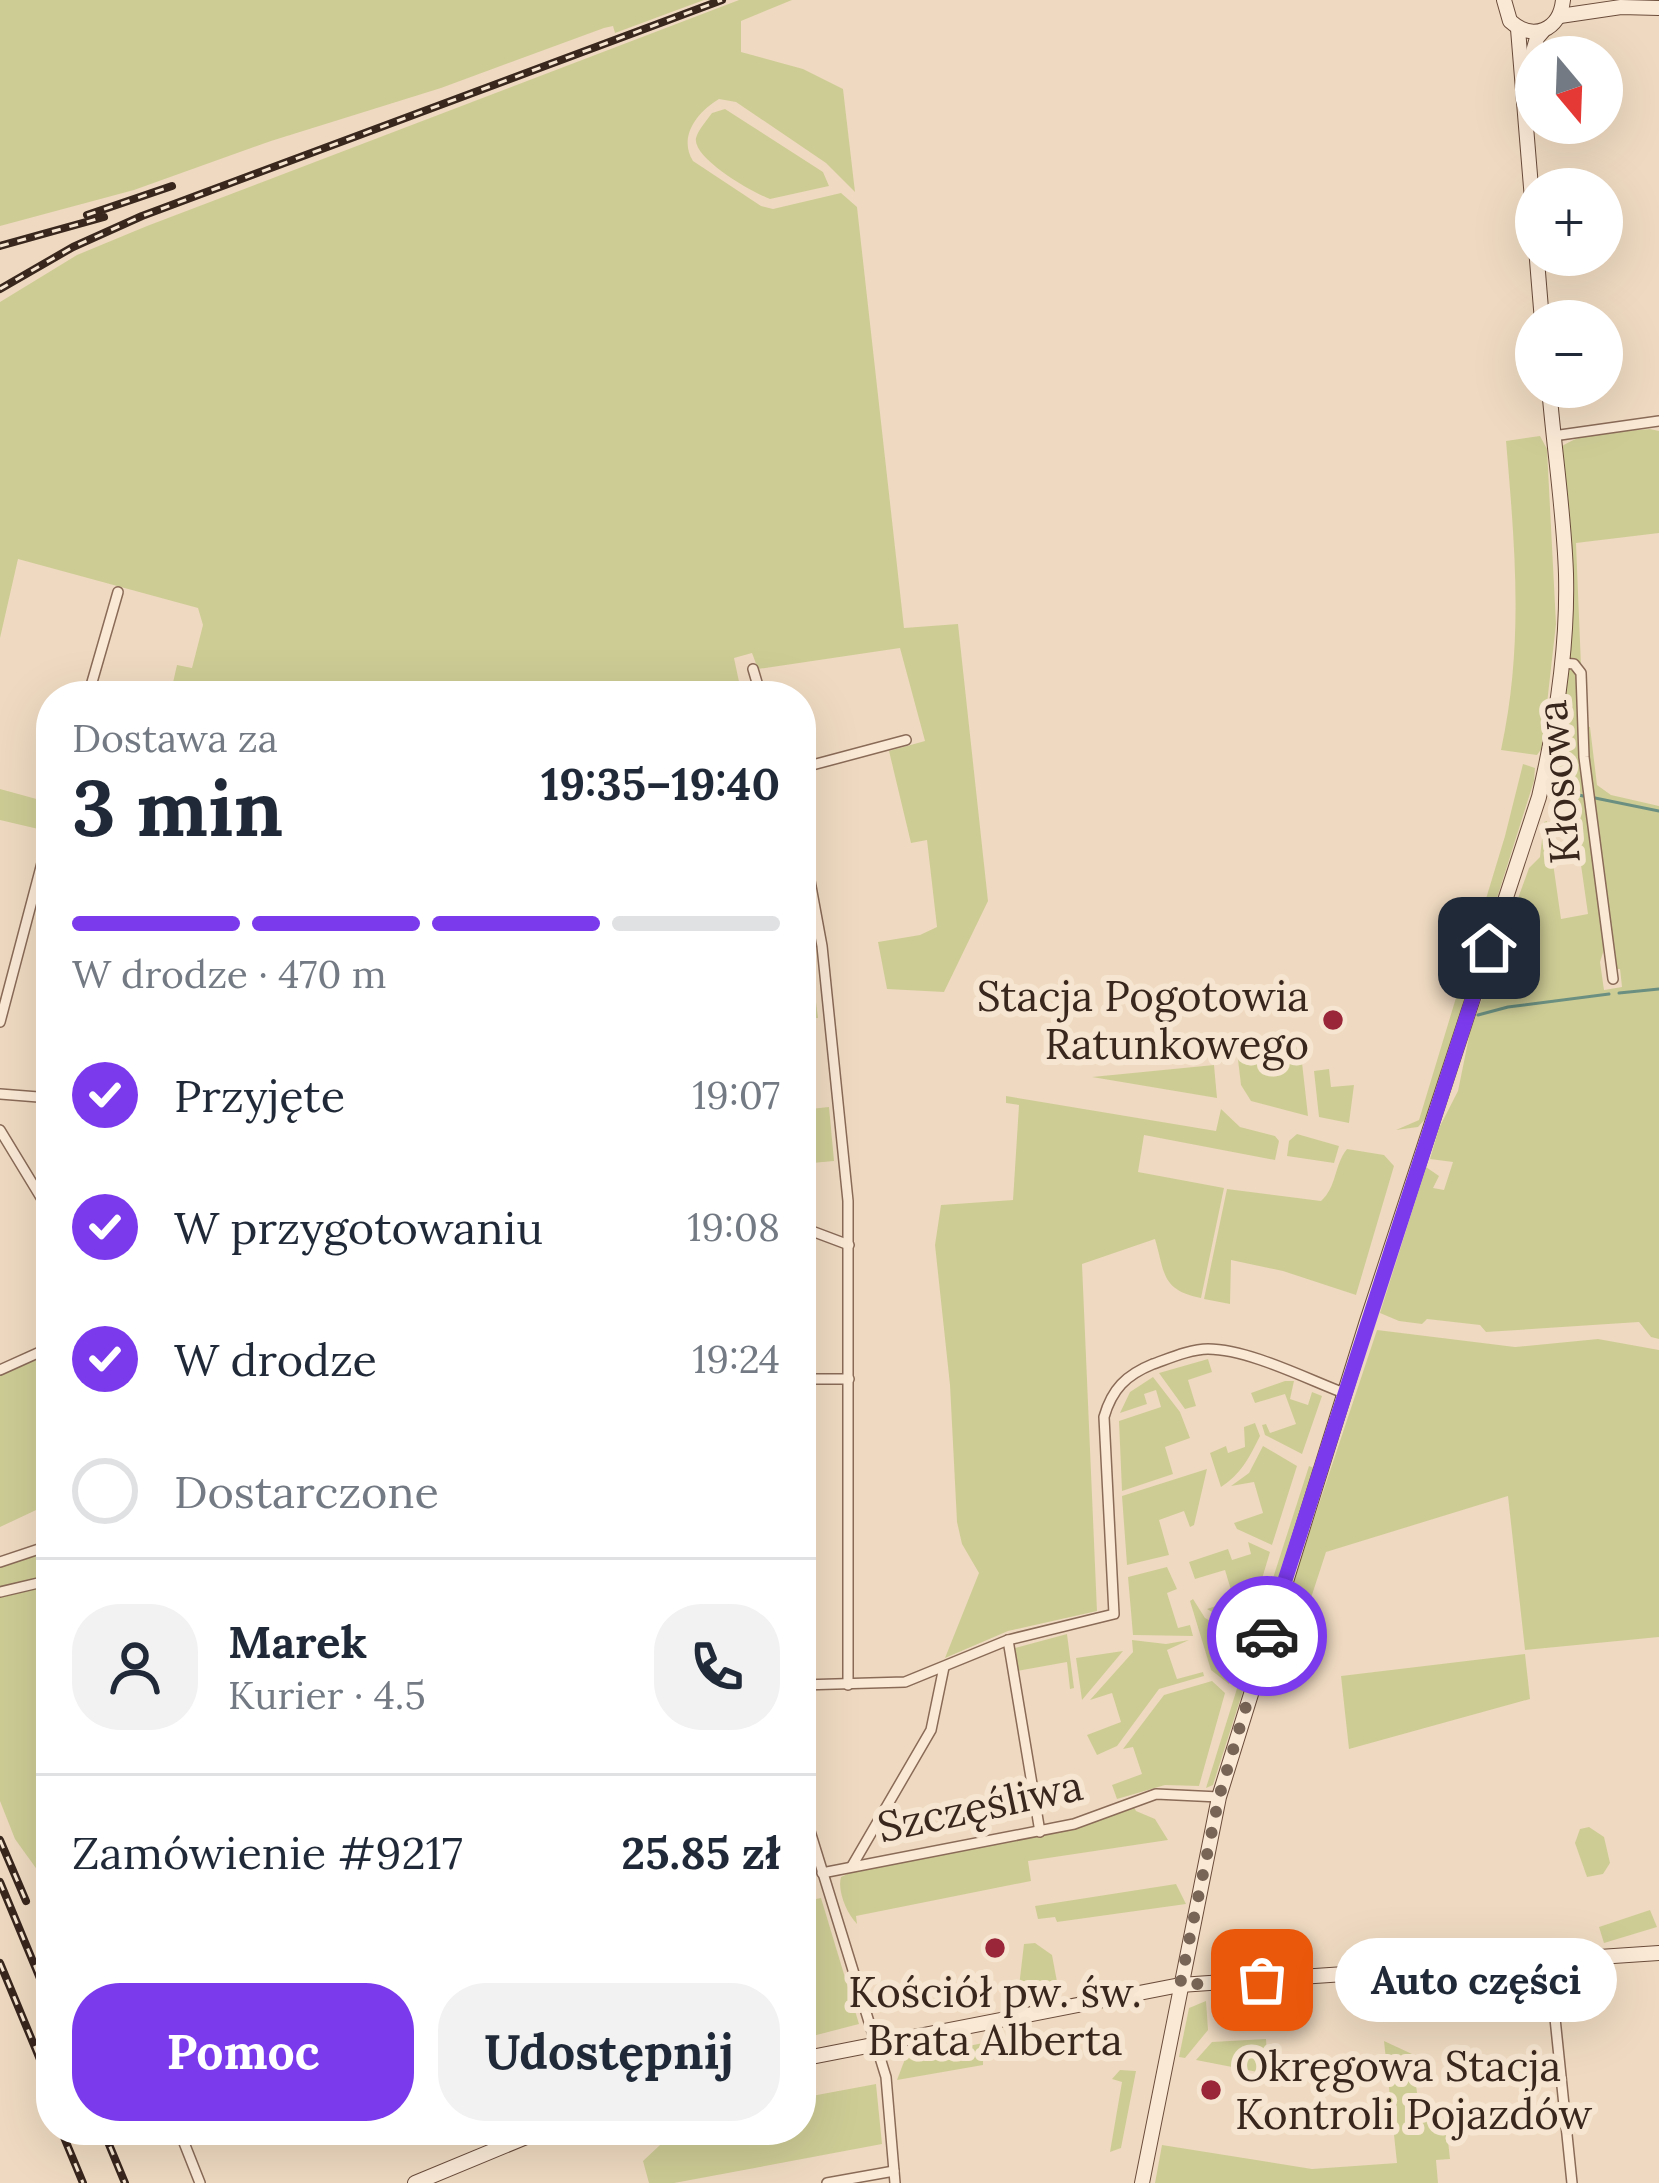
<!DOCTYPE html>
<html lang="pl">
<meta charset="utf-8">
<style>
:root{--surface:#fff;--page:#f2f2f3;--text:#1f2937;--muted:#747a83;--line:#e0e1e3;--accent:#7c3aed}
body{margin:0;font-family:Lora,serif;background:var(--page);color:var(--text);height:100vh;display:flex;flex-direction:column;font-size:45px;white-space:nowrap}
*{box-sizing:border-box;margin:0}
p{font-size:39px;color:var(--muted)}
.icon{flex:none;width:66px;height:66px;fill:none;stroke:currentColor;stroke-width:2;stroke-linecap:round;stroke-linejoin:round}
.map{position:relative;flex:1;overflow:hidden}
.side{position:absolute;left:36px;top:681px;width:780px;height:1464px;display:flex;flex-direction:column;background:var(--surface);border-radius:48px;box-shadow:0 12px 48px #0002}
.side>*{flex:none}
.needle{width:78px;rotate:161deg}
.controls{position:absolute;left:1515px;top:36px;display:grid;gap:24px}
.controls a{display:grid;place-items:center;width:108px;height:108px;border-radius:50%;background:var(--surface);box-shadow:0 12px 48px #0002;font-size:60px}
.pin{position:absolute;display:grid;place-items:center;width:102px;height:102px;color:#fff;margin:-51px;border-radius:24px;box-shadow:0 6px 18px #0006}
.courier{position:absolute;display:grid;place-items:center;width:120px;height:120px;margin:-60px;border:9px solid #7c3aed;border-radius:50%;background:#fff;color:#222;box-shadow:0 3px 15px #0007}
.bubble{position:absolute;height:84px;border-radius:42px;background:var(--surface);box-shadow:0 12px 48px #0002;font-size:39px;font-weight:700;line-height:84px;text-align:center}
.head em{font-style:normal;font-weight:700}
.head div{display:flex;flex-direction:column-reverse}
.head{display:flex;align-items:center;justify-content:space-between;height:204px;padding:0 36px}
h1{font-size:78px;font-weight:700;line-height:90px}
.bar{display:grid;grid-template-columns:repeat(4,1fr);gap:18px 12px;align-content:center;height:144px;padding:0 36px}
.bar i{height:15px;border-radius:9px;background:var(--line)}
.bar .on{background:var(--accent)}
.bar p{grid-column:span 4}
.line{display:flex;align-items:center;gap:30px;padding:0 36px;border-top:3px solid var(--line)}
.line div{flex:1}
.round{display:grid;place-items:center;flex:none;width:126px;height:126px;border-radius:48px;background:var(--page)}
ol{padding:0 36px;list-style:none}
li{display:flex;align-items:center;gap:36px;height:132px}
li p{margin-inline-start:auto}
li .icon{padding:12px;border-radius:50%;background:var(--accent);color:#fff;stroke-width:4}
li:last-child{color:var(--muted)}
li i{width:66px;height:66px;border:6px solid var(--line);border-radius:50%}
.cta{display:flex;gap:24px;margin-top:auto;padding:24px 36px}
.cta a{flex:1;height:138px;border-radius:48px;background:var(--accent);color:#fff;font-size:48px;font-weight:700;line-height:138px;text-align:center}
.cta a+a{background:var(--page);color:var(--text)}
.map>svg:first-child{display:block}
.green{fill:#cecc95}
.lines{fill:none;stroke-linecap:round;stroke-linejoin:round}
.stream{stroke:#6b9081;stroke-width:3}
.street-casing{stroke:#8a6b58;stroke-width:12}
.secondary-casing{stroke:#6b4c3b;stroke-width:16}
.street{stroke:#fae9d5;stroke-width:9}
.secondary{stroke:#fae9d5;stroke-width:14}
.rail-casing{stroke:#39261d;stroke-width:8}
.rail{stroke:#f6e6d1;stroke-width:3;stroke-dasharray:9;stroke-linecap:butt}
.done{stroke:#796556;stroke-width:12;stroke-dasharray:0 21.6}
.route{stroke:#7c3aed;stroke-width:15}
.poi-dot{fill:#9a2639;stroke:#f6e6d1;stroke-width:4.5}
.labels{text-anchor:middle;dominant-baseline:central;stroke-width:12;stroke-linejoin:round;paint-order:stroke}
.street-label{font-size:42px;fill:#39261d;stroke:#f6e6d1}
.poi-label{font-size:42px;fill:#39261d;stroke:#f6e6d1;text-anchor:end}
</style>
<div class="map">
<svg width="1659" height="2183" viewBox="0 0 1659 2183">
<rect width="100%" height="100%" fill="#efdac1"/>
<!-- green -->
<g class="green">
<polygon points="0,0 704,0 615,33 613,26 604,28 441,88 271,141 134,190 0,226"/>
<path d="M739,0H792L741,21V52L803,69L843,89L855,192L826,163L736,102L719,99C697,112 678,137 693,161L761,206L773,209L841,193L857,207L904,628L958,624L988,901L944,992L887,989L878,942L920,935L937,927L927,840L911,843L889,751L925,741L900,648L758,669L752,653L734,658L742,696H170L177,665L192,668L203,625L198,608L18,559L0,638V302L77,255L147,226Z"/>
<path d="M725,109L823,172L829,186L770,199C753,193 692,158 696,138C698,130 707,120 712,113Z"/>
<path d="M1650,429L1659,431V533L1576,543L1581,666L1568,657L1560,448C1582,430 1622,432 1650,429Z"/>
<path d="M1540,436L1547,449L1556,624L1542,748L1537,755L1501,750C1524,644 1515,548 1506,441Z"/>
<polygon points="1572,669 1579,682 1580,753 1606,943 1600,962 1604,990 1622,987 1620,969 1615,969 1586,753 1585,680 1586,726 1590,727 1597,785 1611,795 1659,806 1659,1339 1651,1337 1639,1322 1486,1332 1480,1325 1427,1319 1422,1324 1399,1321 1380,1313 1426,1167 1439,1176 1433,1188 1444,1190 1453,1162 1430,1159 1439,1128 1458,1091 1470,1032 1529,868 1540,857 1544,822 1547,821 1561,919 1588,914 1571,795 1550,790 1567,671"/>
<polygon points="1523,764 1535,768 1534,781 1428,1116 1418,1127 1396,1130 1419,1120 1505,836"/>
<polygon points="0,789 51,803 47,831 0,820"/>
<polygon points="801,892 802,892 818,1018 801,1018"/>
<polygon points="1299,1036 1308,1116 1251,1101 1241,1085 1237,1051 1258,1040"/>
<polygon points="1214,1065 1217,1098 1092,1077"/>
<polygon points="1329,1069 1331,1087 1354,1085 1349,1123 1319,1117 1314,1071"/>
<path d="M1006,1096L1216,1131L1221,1109L1240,1127L1275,1136L1279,1141L1275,1160L1144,1135L1138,1172L1224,1188L1201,1298C1161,1290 1165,1273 1155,1239L1082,1264L1097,1611L1008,1631L945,1658L979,1573L962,1544L957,1522L950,1385L935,1245L941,1205L1013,1200L1019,1105L1006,1103Z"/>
<polygon points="829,1107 834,1161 801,1164 801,1110"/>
<polygon points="1297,1134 1339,1146 1334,1163 1287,1156 1289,1141"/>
<path d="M1347,1149L1384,1155L1394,1166L1356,1295L1283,1271L1231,1260L1230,1304L1204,1299L1227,1189L1321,1201C1337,1187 1334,1165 1347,1149Z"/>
<polygon points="1377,1330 1515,1347 1598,1339 1659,1350 1659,1637 1525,1650 1508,1496 1326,1552 1295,1647 1275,1636"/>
<polygon points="51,1354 51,1503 0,1527 0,1375"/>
<polygon points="1208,1359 1212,1372 1188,1380 1196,1406 1185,1409 1159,1373"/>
<polygon points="1153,1377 1180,1412 1190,1438 1165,1447 1173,1474 1122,1491 1119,1421 1161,1407 1156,1390 1144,1394 1147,1404 1120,1413 1130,1392"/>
<polygon points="1285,1381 1294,1381 1290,1399 1308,1405 1312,1392 1322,1396 1302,1454 1265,1435 1262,1425 1266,1424 1270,1433 1296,1424 1285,1394 1255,1403 1251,1393"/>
<path d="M1255,1423L1260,1436C1249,1458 1241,1474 1221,1487L1210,1453L1226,1446L1228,1453L1245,1447L1244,1427Z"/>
<polygon points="1263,1446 1297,1466 1272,1545 1237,1529 1234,1523 1263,1513 1254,1482 1231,1486 1249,1473"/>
<polygon points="1309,1466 1314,1468 1263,1630 1257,1628"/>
<polygon points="1207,1469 1194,1525 1190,1527 1184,1511 1159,1520 1169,1555 1127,1565 1122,1496"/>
<polygon points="1248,1542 1270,1552 1246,1632 1207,1609 1234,1600 1225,1570 1195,1579 1189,1562 1228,1549 1232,1560 1251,1554"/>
<polygon points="51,1550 51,1576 0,1588 0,1566"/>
<polygon points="1167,1567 1177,1589 1167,1593 1178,1628 1190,1625 1193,1636 1133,1635 1128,1577"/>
<polygon points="51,1585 51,1889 15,1839 0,1801 0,1597"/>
<polygon points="1193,1599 1205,1618 1243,1638 1229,1684 1211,1670 1190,1601"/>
<polygon points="1067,1634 1074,1688 1070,1689 1067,1662 1017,1671 1015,1648"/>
<polygon points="1254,1634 1260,1637 1213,1785 1206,1788"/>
<polygon points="1132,1640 1166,1644 1189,1640 1167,1650 1177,1679 1203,1672 1204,1676 1159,1689 1117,1746 1097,1755 1087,1735 1121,1722 1112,1693 1090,1700 1133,1652"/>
<polygon points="1123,1651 1082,1700 1076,1658"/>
<polygon points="1525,1654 1530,1699 1349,1749 1341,1676"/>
<polygon points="1212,1681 1225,1693 1199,1786 1165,1785 1117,1799 1112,1785 1142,1774 1133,1747 1123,1749 1164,1695"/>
<path d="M1134,1807L1136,1811L1155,1819L1168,1840L1028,1861L1031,1881L856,1916L857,1924C847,1914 837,1891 841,1877L863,1867L1063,1832Z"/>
<polygon points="1589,1827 1604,1837 1610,1863 1603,1874 1587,1877 1575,1843 1580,1829"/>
<polygon points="1176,1884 1186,1904 1057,1922 1055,1917 1038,1919 1035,1906"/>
<polygon points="821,1898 859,2024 801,2039 801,1902"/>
<polygon points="1650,1910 1657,1927 1604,1943 1599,1927"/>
<polygon points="1035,1943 1052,1955 1058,1987 1018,1995 1024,1944"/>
<polygon points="1206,2001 1208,2030 1185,2058 1179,2057 1189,2008"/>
<polygon points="1266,2039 1268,2074 1196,2060 1212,2042"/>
<polygon points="1384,2041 1412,2054 1419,2108 1444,2104 1450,2159 1436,2160 1438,2183 1155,2183 1162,2145 1312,2169 1397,2163"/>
<polygon points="983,2043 983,2065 897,2080 905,2059"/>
<polygon points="1120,2070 1136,2071 1121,2148 1110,2152 1122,2082 1112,2079"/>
<polygon points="876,2084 882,2144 674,2183 649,2183 643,2161 676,2130 801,2130 801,2098"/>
</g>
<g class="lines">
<!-- stream -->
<g class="stream">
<polyline points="1550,788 1583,796"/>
<polyline points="1595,798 1659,811"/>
<polyline points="1619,993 1659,989"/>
<polyline points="1478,1015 1508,1007 1609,994"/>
</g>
<!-- street casing -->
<g class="street-casing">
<g id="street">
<polyline points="1553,436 1659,421"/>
<polyline points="1562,663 1574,664 1581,673 1584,757 1613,979"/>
<polyline points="753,669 761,696"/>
<polyline points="88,696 118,592"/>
<polyline points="801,768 906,740"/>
<polyline points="801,832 822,946 848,1201 848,1685"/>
<polyline points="0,1022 51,829"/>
<polyline points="0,1094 51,1098"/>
<polyline points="0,1130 51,1214"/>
<polyline points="801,1227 849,1245"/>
<polyline points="0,1370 51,1347"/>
<polyline points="801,1379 849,1379"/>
<polyline points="0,1562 51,1545"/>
<polyline points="0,1592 51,1580"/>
<polyline points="1008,1640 1040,1832"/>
<path d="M801,1685L905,1682L1008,1640L1114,1614L1104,1417C1112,1389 1126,1375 1153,1364C1170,1358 1191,1349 1208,1349C1248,1349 1307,1379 1344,1393"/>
<polyline points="801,1802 886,2077 895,2183"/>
<polyline points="852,1866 931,1730 944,1667"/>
<polyline points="822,1873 1074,1824 1156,1794 1219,1797"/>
<polyline points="1549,1960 1572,2183"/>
<polyline points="179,2130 200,2183"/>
<polyline points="827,2183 894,2171"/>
</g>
</g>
<!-- secondary casing -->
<g class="secondary-casing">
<g id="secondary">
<path d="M1504,0L1510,21C1533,42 1560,30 1563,0"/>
<polyline points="1560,16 1621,7 1659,8"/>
<polyline points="1518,29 1542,321"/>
<polyline points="1526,76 1537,38 1543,31"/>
<polyline points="801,2059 1180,1985 1659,1953"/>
<polyline points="415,2183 543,2130"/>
<path d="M1142,2183L1219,1797L1367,1321L1539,797C1556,724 1568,650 1566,574C1564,512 1554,449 1549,387"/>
</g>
</g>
<!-- street -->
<use href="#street" class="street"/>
<!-- secondary -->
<use href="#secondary" class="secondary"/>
<!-- rail casing -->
<g class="rail-casing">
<g id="rail">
<polyline points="87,215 172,186"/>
<polyline points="0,246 104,217"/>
<polyline points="0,289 73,247 142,216 722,0"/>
<polyline points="0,1840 26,1901"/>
<polyline points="0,1882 51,2005"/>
<polyline points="0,1963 51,2086"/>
<polyline points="61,2130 83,2183"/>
<polyline points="103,2130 125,2183"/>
</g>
</g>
<!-- rail -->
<use href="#rail" class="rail"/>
</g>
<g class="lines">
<!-- done -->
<polyline class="done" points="1262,1980 1180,1985 1219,1797 1267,1636"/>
<!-- route -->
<polyline class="route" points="1267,1636 1489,948"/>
</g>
<!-- markers -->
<g class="poi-dot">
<circle cx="1333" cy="1020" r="12"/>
<circle cx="995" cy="1948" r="12"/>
<circle cx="1211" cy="2090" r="12"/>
</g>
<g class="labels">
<!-- street labels -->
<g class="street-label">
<text transform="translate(1558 782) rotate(-95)">Kłosowa</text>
<text transform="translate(980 1806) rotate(-12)">Szczęśliwa</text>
</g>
<!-- poi labels -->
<g class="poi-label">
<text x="1309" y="996">Stacja Pogotowia<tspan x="1309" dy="48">Ratunkowego</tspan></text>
<text x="995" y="1992" text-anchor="middle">Kościół pw. św.<tspan x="995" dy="48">Brata Alberta</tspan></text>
<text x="1235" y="2066" text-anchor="start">Okręgowa Stacja<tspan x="1235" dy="48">Kontroli Pojazdów</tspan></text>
</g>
</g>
</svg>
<div class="controls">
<a><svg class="needle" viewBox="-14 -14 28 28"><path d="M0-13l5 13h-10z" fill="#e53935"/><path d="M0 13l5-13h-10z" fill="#747a83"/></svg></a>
<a>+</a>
<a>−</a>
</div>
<div class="pin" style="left:1262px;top:1980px;background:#ea580c"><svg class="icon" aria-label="bag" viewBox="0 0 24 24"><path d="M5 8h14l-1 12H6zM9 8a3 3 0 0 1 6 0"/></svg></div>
<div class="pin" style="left:1489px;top:948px;background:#1f2937"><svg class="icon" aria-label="home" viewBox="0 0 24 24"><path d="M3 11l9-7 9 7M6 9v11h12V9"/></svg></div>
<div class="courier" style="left:1267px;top:1636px"><svg class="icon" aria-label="car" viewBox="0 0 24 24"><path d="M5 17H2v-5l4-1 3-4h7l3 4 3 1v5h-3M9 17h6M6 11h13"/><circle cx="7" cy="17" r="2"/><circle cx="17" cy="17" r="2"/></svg></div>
<div class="bubble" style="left:1335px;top:1938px;width:282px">Auto części</div>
<section class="side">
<div class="head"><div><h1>3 min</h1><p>Dostawa za</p></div><em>19:35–19:40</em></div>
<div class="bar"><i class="on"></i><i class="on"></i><i class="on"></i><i></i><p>W drodze · 470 m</p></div>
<ol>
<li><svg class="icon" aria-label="check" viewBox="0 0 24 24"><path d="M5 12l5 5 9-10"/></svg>Przyjęte<p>19:07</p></li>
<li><svg class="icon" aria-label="check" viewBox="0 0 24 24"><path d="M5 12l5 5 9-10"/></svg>W przygotowaniu<p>19:08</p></li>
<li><svg class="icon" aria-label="check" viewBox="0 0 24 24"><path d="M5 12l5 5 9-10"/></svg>W drodze<p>19:24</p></li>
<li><i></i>Dostarczone</li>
</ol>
<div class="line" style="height:216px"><a class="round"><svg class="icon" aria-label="person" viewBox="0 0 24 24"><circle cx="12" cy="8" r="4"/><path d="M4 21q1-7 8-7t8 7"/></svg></a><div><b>Marek</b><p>Kurier · 4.5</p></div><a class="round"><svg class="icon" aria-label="phone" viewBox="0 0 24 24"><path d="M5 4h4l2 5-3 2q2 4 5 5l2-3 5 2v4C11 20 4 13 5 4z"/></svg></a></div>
<div class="line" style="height:156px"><div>Zamówienie #9217</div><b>25.85 zł</b></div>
<div class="cta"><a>Pomoc</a><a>Udostępnij</a></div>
</section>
</div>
